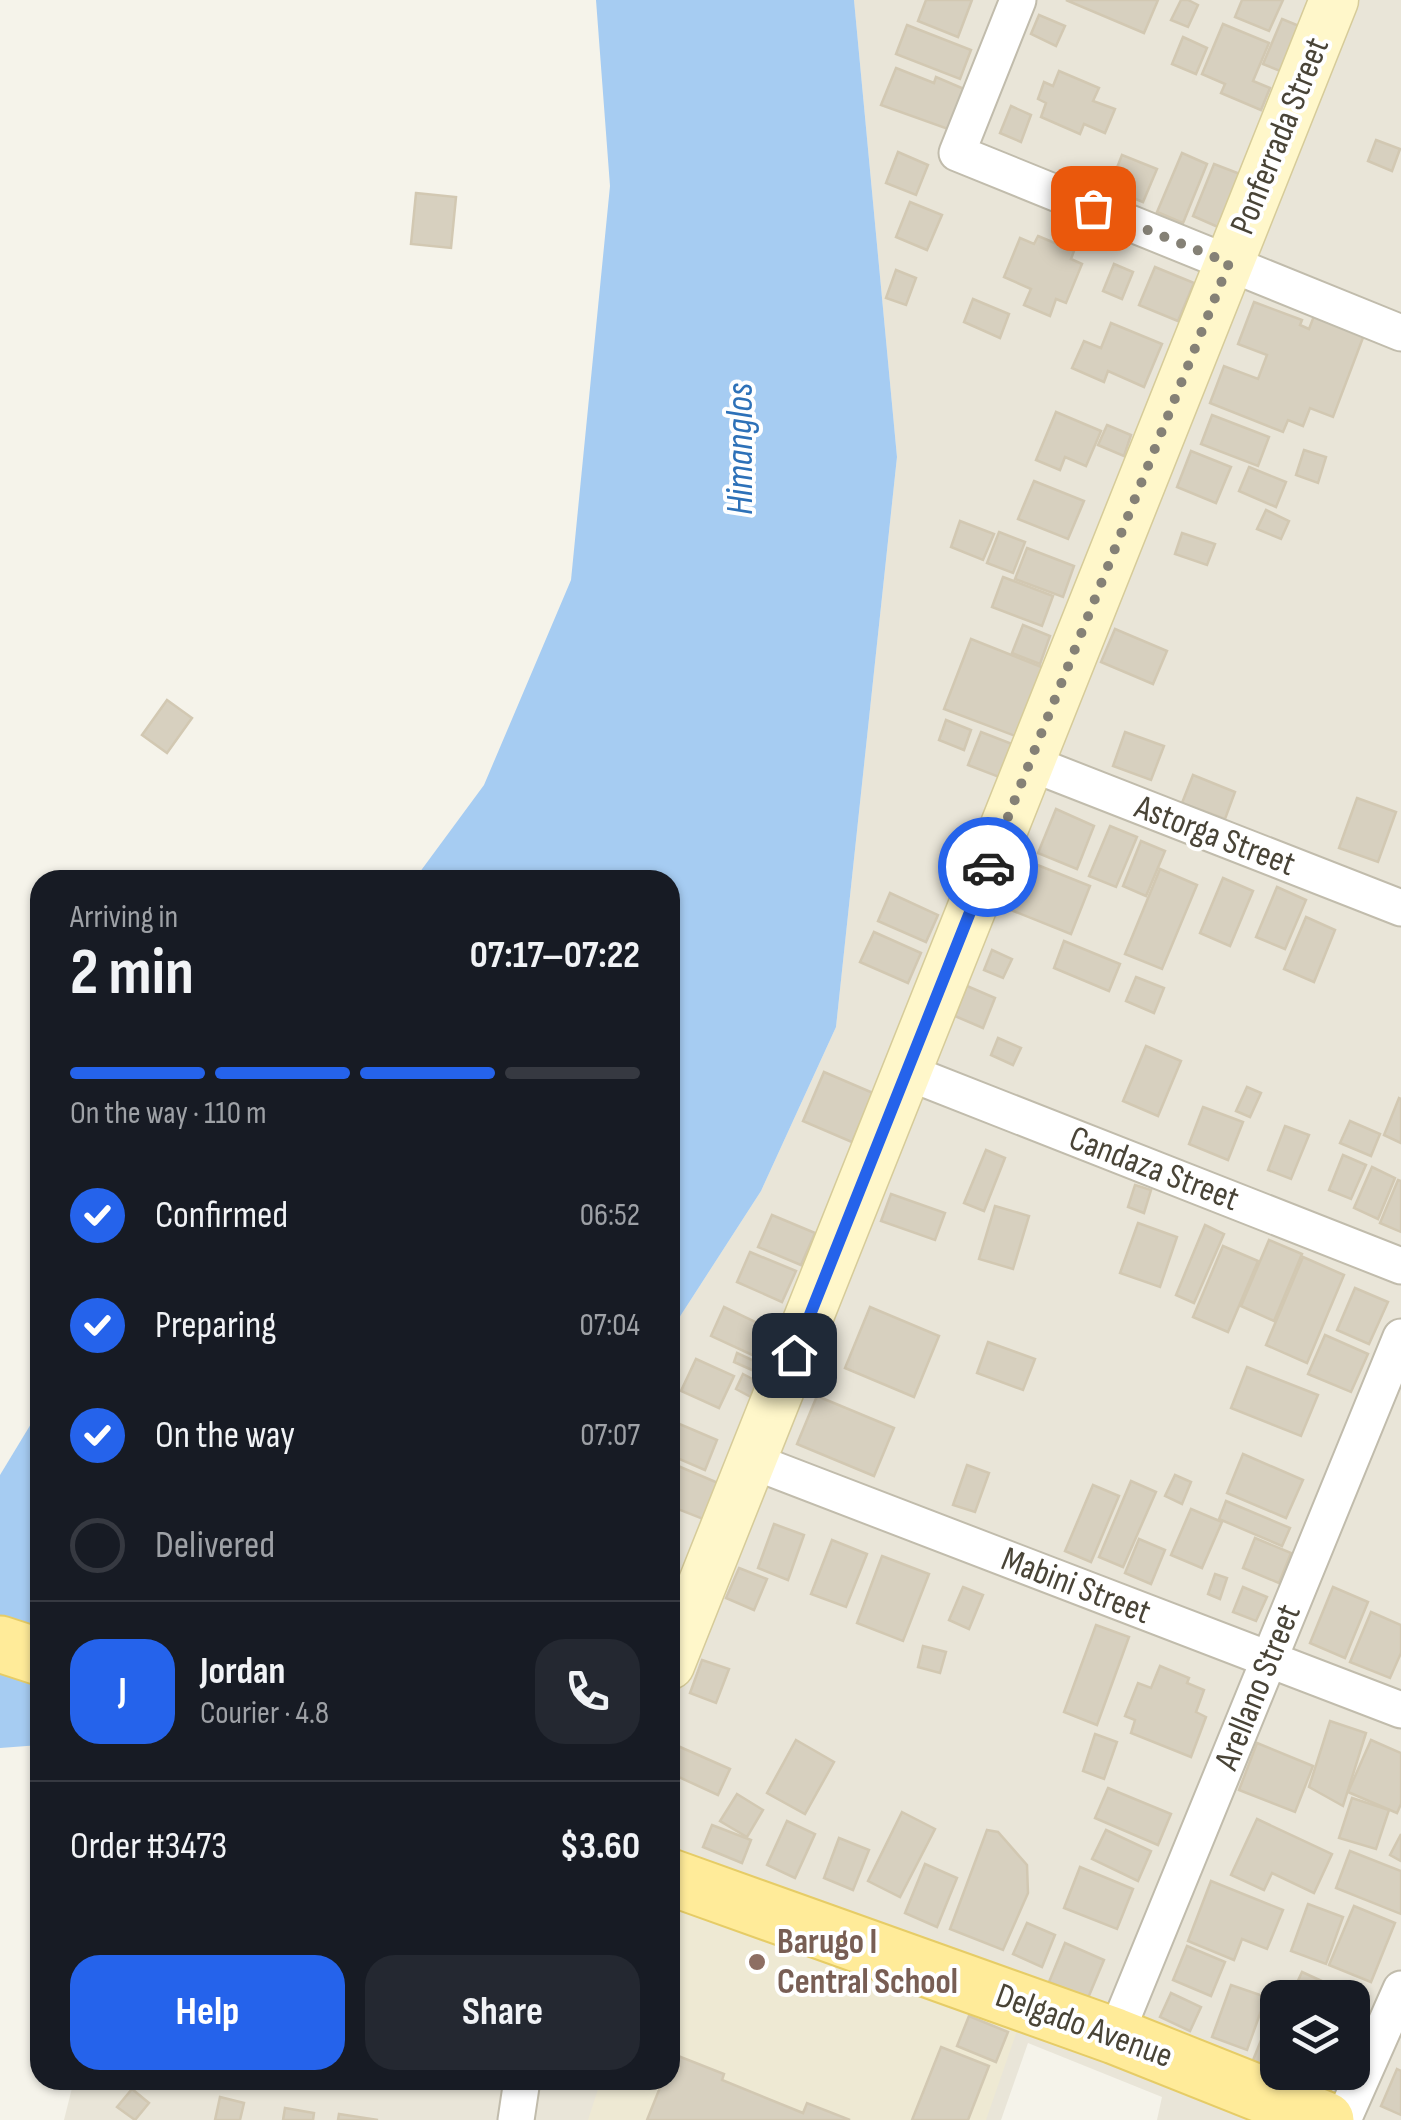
<!DOCTYPE html>
<meta charset="utf-8">
<style>
:root{--surface:#171b24;--page:#242831;--text:#f1f3f6;--muted:#9ea1a6;--line:#363941;--accent:#2563eb}
body{margin:0;font-family:"Sofia Sans Condensed",sans-serif;background:var(--page);color:var(--text);height:100vh;display:flex;flex-direction:column;font-size:38px;white-space:nowrap}
*{box-sizing:border-box;margin:0}
p{font-size:32px;color:var(--muted)}
.icon{flex:none;width:55px;height:55px;fill:none;stroke:currentColor;stroke-width:2;stroke-linecap:round;stroke-linejoin:round}
.map{position:relative;flex:1;overflow:hidden}
.sheet{position:absolute;left:30px;top:870px;width:650px;height:1220px;display:flex;flex-direction:column;background:var(--surface);border-radius:30px;box-shadow:0 2px 8px #0004}
.sheet>*{flex:none}
.fabs{position:absolute;left:1260px;top:1980px;display:grid;gap:20px}
.fabs a{display:grid;place-items:center;width:110px;height:110px;border-radius:20px;background:var(--surface);box-shadow:0 2px 8px #0004;font-size:50px}
.pin{position:absolute;display:grid;place-items:center;width:85px;height:85px;color:#fff;margin:-42px;border-radius:20px;box-shadow:0 5px 15px #0006}
.courier{position:absolute;display:grid;place-items:center;width:100px;height:100px;margin:-50px;border:8px solid #2563eb;border-radius:50%;background:#fff;color:#222;box-shadow:0 2px 12px #0007}
.summary em{font-style:normal;font-weight:700}
.summary div{display:flex;flex-direction:column-reverse}
.summary{display:flex;align-items:center;justify-content:space-between;height:170px;padding:0 40px}
h1{font-size:65px;font-weight:700;line-height:75px}
.bar{display:grid;grid-template-columns:repeat(4,1fr);gap:15px 10px;align-content:center;height:120px;padding:0 40px}
.bar i{height:12px;border-radius:8px;background:var(--line)}
.bar .active{background:var(--accent)}
.bar p{grid-column:span 4}
.line{display:flex;align-items:center;gap:25px;padding:0 40px;border-top:2px solid var(--line)}
.line div{flex:1}
.round{display:grid;place-items:center;flex:none;width:105px;height:105px;border-radius:30px;background:var(--page)}
ol{padding:0 40px;list-style:none}
li{display:flex;align-items:center;gap:30px;height:110px}
li p{margin-inline-start:auto}
li .icon{padding:10px;border-radius:50%;background:var(--accent);color:#fff;stroke-width:4}
li:last-child{color:var(--muted)}
li i{width:55px;height:55px;border:5px solid var(--line);border-radius:50%}
.action{display:flex;gap:20px;margin-top:auto;padding:20px 40px}
.action a{flex:1;height:115px;border-radius:30px;background:var(--accent);color:#fff;font-size:40px;font-weight:700;line-height:115px;text-align:center}
.action a+a{background:var(--page);color:var(--text)}
.map>svg:first-child{display:block}
.residential{fill:#e9e5d8;fill-rule:evenodd}
.education{fill:#eee9d3}
.water{fill:#a6ccf2}
.building{fill:#d7d0bf;stroke:#d2c8b2;stroke-width:2.5}
.lines{fill:none;stroke-linecap:round;stroke-linejoin:round}
.street-casing{stroke:#c1bcac;stroke-width:39}
.secondary-casing{stroke:#d6cb99;stroke-width:51}
.primary-casing{stroke:#e6cc66;stroke-width:59}
.street{stroke:#fff;stroke-width:35}
.secondary{stroke:#fff7ca;stroke-width:48}
.primary{stroke:#ffeb99;stroke-width:55}
.done{stroke:#858176;stroke-width:10;stroke-dasharray:0 18}
.route{stroke:#2563eb;stroke-width:12}
.education-dot{fill:#8d6e63;stroke:#fff;stroke-width:4}
.labels{text-anchor:middle;dominant-baseline:central;stroke-width:8;stroke-linejoin:round;paint-order:stroke}
.street-label{font-size:35px;fill:#494437;stroke:#fff}
.education-label{font-size:35px;font-weight:bold;fill:#785e54;stroke:#fff;text-anchor:start}
.water-label{font-size:38px;font-style:italic;fill:#2d71b8;stroke:#fff}
</style>
<div class="map">
<svg width="1401" height="2120" viewBox="0 0 1401 2120">
<rect width="100%" height="100%" fill="#f5f3ea"/>
<!-- residential -->
<path class="residential" d="M854,0H1401V2120H1157L1162,2097L1028,2043L1001,2120H64L74,2080H670V1332L761,1191L836,1027L897,457ZM1278,1998H1352V2072H1278Z"/>
<!-- education -->
<polygon class="education" points="670,1896 1018,2028 986,2120 588,2120 601,2080 670,2080"/>
<!-- water -->
<g class="water">
<polygon points="596,0 854,0 897,457 836,1027 761,1191 670,1332 670,880 414,880 484,785 571,580 610,186"/>
<polygon points="40,1409 40,1745 0,1748 0,1475"/>
</g>
<!-- building -->
<g class="building">
<polygon points="926,0 972,0 958,37 918,21"/>
<polygon points="1066,0 1158,0 1144,33"/>
<polygon points="1181,0 1188,0 1198,5 1188,27 1171,20"/>
<polygon points="1242,0 1283,0 1269,31 1235,17"/>
<polygon points="1039,15 1065,26 1056,46 1031,34"/>
<polygon points="1282,19 1304,28 1285,73 1263,64"/>
<polygon points="1223,24 1269,43 1253,81 1270,88 1261,110 1221,93 1225,84 1202,74"/>
<polygon points="907,25 971,50 960,79 896,54"/>
<polygon points="1183,37 1207,48 1196,74 1172,64"/>
<polygon points="896,68 934,83 936,77 964,89 948,129 881,105"/>
<polygon points="1059,71 1099,88 1093,101 1115,109 1105,133 1084,124 1080,134 1041,117 1046,103 1038,99 1044,82 1053,86"/>
<polygon points="1011,106 1031,115 1021,142 1000,133"/>
<polygon points="1376,140 1400,149 1392,171 1368,161"/>
<polygon points="898,152 928,165 916,195 886,183"/>
<polygon points="1182,153 1207,164 1183,223 1157,212"/>
<polygon points="1122,155 1157,169 1143,202 1109,188"/>
<polygon points="1214,164 1240,174 1218,227 1193,216"/>
<polygon points="416,193 456,197 451,248 411,244"/>
<polygon points="910,202 942,215 927,250 896,237"/>
<polygon points="1038,236 1074,251 1071,259 1082,264 1066,303 1056,299 1050,316 1024,305 1031,289 1004,277 1020,238 1034,244"/>
<polygon points="1114,264 1133,272 1122,299 1103,291"/>
<polygon points="1155,267 1194,283 1178,321 1139,305"/>
<polygon points="896,270 916,278 906,305 886,298"/>
<polygon points="973,299 1009,314 1000,338 964,322"/>
<polygon points="1254,302 1302,320 1300,325 1309,329 1314,316 1364,335 1333,417 1310,408 1303,426 1288,420 1283,432 1210,403 1224,366 1258,379 1267,355 1238,344"/>
<polygon points="1111,323 1162,344 1144,387 1108,371 1104,382 1072,368 1084,341 1101,348"/>
<polygon points="1056,412 1101,431 1086,466 1065,457 1060,470 1036,460"/>
<polygon points="1212,415 1269,437 1258,466 1201,444"/>
<polygon points="1107,425 1131,435 1124,456 1098,445"/>
<polygon points="1304,450 1326,457 1318,483 1296,475"/>
<polygon points="1191,451 1231,467 1216,503 1177,487"/>
<polygon points="1249,467 1286,482 1276,507 1239,491"/>
<polygon points="1034,481 1084,501 1068,539 1018,519"/>
<polygon points="1266,510 1289,521 1281,539 1257,529"/>
<polygon points="960,521 994,534 983,560 951,547"/>
<polygon points="999,532 1025,542 1013,573 987,563"/>
<polygon points="1182,533 1215,544 1207,565 1175,554"/>
<polygon points="1027,548 1074,566 1063,597 1015,579"/>
<polygon points="1003,577 1053,596 1042,626 992,607"/>
<polygon points="1023,625 1050,636 1040,664 1012,653"/>
<polygon points="1115,629 1167,651 1153,684 1101,662"/>
<polygon points="971,639 1044,668 1018,737 944,709"/>
<polygon points="167,700 192,718 167,753 142,735"/>
<polygon points="946,720 971,730 964,750 939,740"/>
<polygon points="981,732 1012,744 999,777 968,765"/>
<polygon points="1125,732 1164,746 1151,780 1113,766"/>
<polygon points="1193,775 1235,792 1225,819 1182,803"/>
<polygon points="1357,798 1396,812 1378,862 1339,848"/>
<polygon points="1056,809 1094,826 1077,869 1038,853"/>
<polygon points="1110,826 1137,837 1116,887 1089,876"/>
<polygon points="1141,841 1165,851 1146,896 1123,886"/>
<polygon points="1030,862 1090,886 1071,934 1011,910"/>
<polygon points="1160,869 1197,885 1162,969 1125,954"/>
<polygon points="1223,878 1253,891 1230,946 1200,933"/>
<polygon points="1277,887 1306,900 1285,949 1256,937"/>
<polygon points="890,893 938,915 926,942 878,921"/>
<polygon points="1306,917 1335,930 1314,982 1284,969"/>
<polygon points="874,932 921,953 908,983 860,962"/>
<polygon points="1064,941 1120,964 1109,991 1054,968"/>
<polygon points="992,950 1012,959 1003,978 984,970"/>
<polygon points="1136,977 1164,988 1154,1013 1126,1001"/>
<polygon points="967,986 995,998 983,1028 955,1016"/>
<polygon points="998,1038 1021,1048 1013,1065 991,1055"/>
<polygon points="1146,1046 1181,1061 1158,1116 1123,1101"/>
<polygon points="824,1072 873,1093 852,1142 803,1121"/>
<polygon points="1247,1087 1261,1093 1250,1117 1236,1111"/>
<polygon points="1399,1098 1401,1099 1401,1143 1384,1135"/>
<polygon points="1203,1107 1243,1122 1228,1160 1189,1144"/>
<polygon points="1350,1121 1380,1134 1371,1156 1340,1143"/>
<polygon points="1285,1126 1309,1135 1291,1179 1268,1170"/>
<polygon points="986,1150 1005,1158 984,1211 964,1203"/>
<polygon points="1343,1155 1366,1165 1351,1199 1329,1190"/>
<polygon points="1372,1167 1395,1178 1378,1219 1354,1208"/>
<polygon points="1398,1180 1401,1181 1401,1232 1380,1223"/>
<polygon points="1135,1185 1151,1190 1144,1213 1128,1207"/>
<polygon points="891,1194 945,1213 935,1240 881,1221"/>
<polygon points="995,1206 1029,1216 1013,1269 979,1259"/>
<polygon points="772,1215 815,1233 801,1265 758,1247"/>
<polygon points="1138,1223 1177,1237 1160,1287 1120,1273"/>
<polygon points="1205,1225 1224,1234 1194,1303 1176,1295"/>
<polygon points="1269,1240 1302,1254 1274,1321 1241,1306"/>
<polygon points="1223,1246 1258,1261 1228,1332 1193,1317"/>
<polygon points="750,1252 796,1271 782,1302 737,1282"/>
<polygon points="1303,1257 1344,1275 1307,1363 1266,1345"/>
<polygon points="1355,1288 1388,1302 1369,1344 1337,1330"/>
<polygon points="724,1307 774,1331 761,1359 711,1336"/>
<polygon points="870,1307 939,1336 914,1397 845,1368"/>
<polygon points="1325,1335 1368,1354 1351,1392 1308,1374"/>
<polygon points="988,1342 1035,1359 1023,1390 977,1373"/>
<polygon points="737,1353 765,1366 761,1374 734,1362"/>
<polygon points="696,1359 734,1376 719,1408 681,1391"/>
<polygon points="1247,1367 1318,1395 1301,1436 1231,1408"/>
<polygon points="743,1374 758,1382 751,1397 736,1389"/>
<polygon points="817,1396 894,1428 874,1476 797,1444"/>
<polygon points="670,1420 717,1440 705,1470 670,1455"/>
<polygon points="1243,1454 1303,1480 1286,1518 1227,1493"/>
<polygon points="671,1463 718,1483 703,1519 670,1506"/>
<polygon points="967,1465 989,1473 975,1512 953,1505"/>
<polygon points="1175,1475 1191,1482 1182,1504 1165,1496"/>
<polygon points="1131,1481 1156,1492 1123,1567 1099,1557"/>
<polygon points="1093,1485 1119,1496 1091,1562 1065,1551"/>
<polygon points="1226,1501 1290,1528 1282,1546 1219,1519"/>
<polygon points="1191,1509 1222,1522 1202,1568 1171,1555"/>
<polygon points="774,1524 804,1535 788,1580 758,1568"/>
<polygon points="1255,1538 1291,1553 1279,1583 1243,1568"/>
<polygon points="1139,1539 1165,1550 1151,1584 1125,1573"/>
<polygon points="832,1540 867,1554 846,1607 811,1594"/>
<polygon points="882,1556 929,1574 903,1641 857,1623"/>
<polygon points="739,1568 767,1579 754,1610 726,1598"/>
<polygon points="1215,1574 1227,1578 1220,1599 1208,1594"/>
<polygon points="963,1587 983,1595 969,1629 949,1620"/>
<polygon points="1243,1587 1267,1597 1256,1621 1233,1612"/>
<polygon points="1333,1587 1368,1602 1345,1658 1310,1643"/>
<polygon points="1371,1612 1401,1625 1401,1653 1390,1678 1350,1662"/>
<polygon points="1096,1625 1129,1637 1097,1725 1064,1712"/>
<polygon points="923,1646 946,1652 940,1673 918,1667"/>
<polygon points="702,1660 729,1669 716,1703 690,1693"/>
<polygon points="1160,1666 1189,1678 1187,1683 1204,1690 1196,1712 1206,1717 1191,1757 1131,1733 1135,1720 1125,1716 1138,1683 1151,1688"/>
<polygon points="1330,1721 1366,1733 1343,1806 1309,1787"/>
<polygon points="1095,1734 1117,1742 1104,1779 1083,1771"/>
<polygon points="796,1740 834,1762 805,1814 767,1793"/>
<polygon points="1371,1740 1401,1753 1401,1804 1397,1813 1348,1792"/>
<polygon points="671,1743 730,1769 718,1795 670,1773"/>
<polygon points="1257,1743 1313,1766 1295,1812 1239,1790"/>
<polygon points="1108,1788 1171,1814 1158,1845 1095,1818"/>
<polygon points="737,1794 763,1810 747,1837 720,1821"/>
<polygon points="1352,1798 1389,1810 1376,1849 1339,1838"/>
<polygon points="902,1812 935,1829 900,1897 868,1881"/>
<polygon points="1257,1819 1332,1854 1314,1893 1272,1873 1264,1890 1231,1875"/>
<polygon points="787,1821 815,1834 795,1878 767,1865"/>
<polygon points="712,1825 751,1840 742,1863 703,1847"/>
<polygon points="987,1830 998,1832 1027,1865 1028,1893 1003,1950 950,1929"/>
<polygon points="1106,1830 1151,1851 1138,1881 1092,1859"/>
<polygon points="1401,1834 1401,1861 1390,1855"/>
<polygon points="839,1838 869,1850 853,1890 824,1878"/>
<polygon points="1350,1851 1401,1871 1401,1914 1336,1888"/>
<polygon points="925,1864 957,1878 937,1927 905,1913"/>
<polygon points="1080,1867 1133,1889 1117,1929 1064,1908"/>
<polygon points="1211,1881 1283,1910 1267,1949 1242,1939 1234,1960 1188,1941"/>
<polygon points="1308,1904 1343,1917 1326,1964 1291,1951"/>
<polygon points="1354,1906 1395,1923 1371,1982 1329,1965"/>
<polygon points="1027,1923 1055,1935 1042,1967 1013,1954"/>
<polygon points="1065,1943 1104,1960 1088,1998 1049,1982"/>
<polygon points="1187,1946 1225,1962 1211,1996 1173,1980"/>
<polygon points="1302,1972 1348,1993 1346,1998 1290,1998"/>
<polygon points="1231,1985 1266,1997 1247,2050 1212,2037"/>
<polygon points="1171,1993 1201,2007 1190,2031 1160,2017"/>
<polygon points="969,2016 1008,2032 996,2062 957,2046"/>
<polygon points="1268,2023 1278,2027 1278,2072 1306,2072 1298,2091 1249,2070"/>
<polygon points="941,2047 989,2066 968,2120 912,2120"/>
<polygon points="673,2054 724,2074 722,2080 803,2113 807,2103 850,2120 647,2120 663,2080 670,2080 670,2062"/>
<polygon points="1397,2069 1401,2071 1401,2115 1381,2106"/>
<polygon points="1311,2072 1339,2072 1326,2101 1303,2090"/>
<polygon points="132,2089 149,2103 135,2120 117,2107"/>
<polygon points="220,2097 244,2103 240,2120 215,2120"/>
<polygon points="285,2108 314,2113 313,2120 283,2120"/>
<polygon points="339,2114 378,2120 338,2120"/>
</g>
<g class="lines">
<!-- street casing -->
<g class="street-casing">
<g id="street">
<polyline points="1018,0 957,153 1401,333"/>
<polyline points="1030,763 1401,908"/>
<polyline points="907,1072 1401,1266"/>
<polyline points="752,1461 1401,1710"/>
<polyline points="1115,2036 1401,1337"/>
<polyline points="516,2120 522,2080"/>
<polyline points="1343,2120 1401,1989"/>
</g>
</g>
<!-- secondary casing -->
<g class="secondary-casing">
<polyline id="secondary" points="670,1665 1334,0"/>
</g>
<!-- primary casing -->
<g class="primary-casing">
<g id="primary">
<polyline points="0,1644 40,1657"/>
<polyline points="670,1877 1115,2036 1326,2120"/>
</g>
</g>
<!-- street -->
<use href="#street" class="street"/>
<!-- secondary -->
<use href="#secondary" class="secondary"/>
<!-- primary -->
<use href="#primary" class="primary"/>
</g>
<g class="lines">
<!-- done -->
<polyline class="done" points="988,867 1229,263 1093,208"/>
<!-- route -->
<polyline class="route" points="794,1355 988,867"/>
</g>
<!-- markers -->
<circle class="education-dot" cx="757" cy="1962" r="10"/>
<g class="labels">
<!-- street labels -->
<g class="street-label">
<text transform="translate(1280 136) rotate(-68)">Ponferrada Street</text>
<text transform="translate(1215 836) rotate(21)">Astorga Street</text>
<text transform="translate(1154 1169) rotate(21)">Candaza Street</text>
<text transform="translate(1076 1586) rotate(21)">Mabini Street</text>
<text transform="translate(1258 1687) rotate(-68)">Arellano Street</text>
<text transform="translate(1084 2026) rotate(20)">Delgado Avenue</text>
</g>
<!-- education labels -->
<g class="education-label">
<text x="777" y="1942">Barugo I<tspan x="777" dy="40">Central School</tspan></text>
</g>
<!-- water labels -->
<g class="water-label">
<text transform="translate(740 449) rotate(-90)">Himanglos</text>
</g>
</g>
</svg>
<div class="fabs">
<a><svg class="icon" aria-label="layers" viewBox="0 0 24 24"><path d="M12 4l9 5-9 5-9-5zM3 14l9 5 9-5"/></svg></a>
</div>
<div class="pin" style="left:1093px;top:208px;background:#ea580c"><svg class="icon" aria-label="bag" viewBox="0 0 24 24"><path d="M5 8h14l-1 12H6zM9 8a3 3 0 0 1 6 0"/></svg></div>
<div class="pin" style="left:794px;top:1355px;background:#1f2937"><svg class="icon" aria-label="home" viewBox="0 0 24 24"><path d="M3 11l9-7 9 7M6 9v11h12V9"/></svg></div>
<div class="courier" style="left:988px;top:867px"><svg class="icon" aria-label="car" viewBox="0 0 24 24"><path d="M5 17H2v-5l4-1 3-4h7l3 4 3 1v5h-3M9 17h6M6 11h13"/><circle cx="7" cy="17" r="2"/><circle cx="17" cy="17" r="2"/></svg></div>
<section class="sheet">
<div class="summary"><div><h1>2 min</h1><p>Arriving in</p></div><em>07:17–07:22</em></div>
<div class="bar"><i class="active"></i><i class="active"></i><i class="active"></i><i></i><p>On the way · 110 m</p></div>
<ol>
<li><svg class="icon" aria-label="check" viewBox="0 0 24 24"><path d="M5 12l5 5 9-10"/></svg>Confirmed<p>06:52</p></li>
<li><svg class="icon" aria-label="check" viewBox="0 0 24 24"><path d="M5 12l5 5 9-10"/></svg>Preparing<p>07:04</p></li>
<li><svg class="icon" aria-label="check" viewBox="0 0 24 24"><path d="M5 12l5 5 9-10"/></svg>On the way<p>07:07</p></li>
<li><i></i>Delivered</li>
</ol>
<div class="line" style="height:180px"><b class="round" style="background:var(--accent);color:#fff">J</b><div><b>Jordan</b><p>Courier · 4.8</p></div><a class="round"><svg class="icon" aria-label="phone" viewBox="0 0 24 24"><path d="M5 4h4l2 5-3 2q2 4 5 5l2-3 5 2v4C11 20 4 13 5 4z"/></svg></a></div>
<div class="line" style="height:130px"><div>Order #3473</div><b>$3.60</b></div>
<div class="action"><a>Help</a><a>Share</a></div>
</section>
</div>
